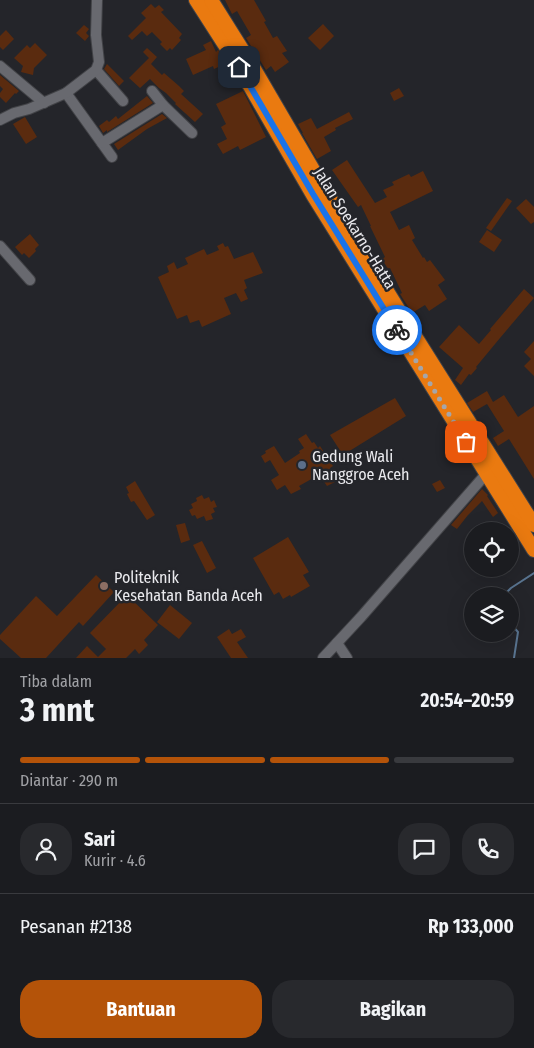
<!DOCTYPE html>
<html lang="id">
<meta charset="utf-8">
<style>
:root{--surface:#1b1c20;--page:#28292d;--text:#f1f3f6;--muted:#a0a1a5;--line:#393a3e;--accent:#b45309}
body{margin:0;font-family:"Fira Sans Condensed",sans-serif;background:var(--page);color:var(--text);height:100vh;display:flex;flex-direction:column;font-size:19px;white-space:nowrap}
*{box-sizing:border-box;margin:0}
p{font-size:16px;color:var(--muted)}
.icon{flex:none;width:28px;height:28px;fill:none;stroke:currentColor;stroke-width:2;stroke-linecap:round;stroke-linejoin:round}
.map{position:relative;height:658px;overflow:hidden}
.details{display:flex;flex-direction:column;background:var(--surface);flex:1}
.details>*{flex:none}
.fabs{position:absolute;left:464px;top:522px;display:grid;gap:10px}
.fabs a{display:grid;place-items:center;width:55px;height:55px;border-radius:50%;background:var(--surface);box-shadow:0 5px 20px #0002,0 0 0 1px var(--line);font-size:25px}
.pin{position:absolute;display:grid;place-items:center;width:42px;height:42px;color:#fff;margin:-21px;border-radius:10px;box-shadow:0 2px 8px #0006}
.courier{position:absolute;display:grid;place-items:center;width:50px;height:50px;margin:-25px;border:4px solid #1a73e8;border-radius:50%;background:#fff;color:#222;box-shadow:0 1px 6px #0007}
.summary em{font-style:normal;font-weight:700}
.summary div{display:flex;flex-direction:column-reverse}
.summary{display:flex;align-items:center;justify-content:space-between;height:85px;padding:0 20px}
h1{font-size:32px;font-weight:700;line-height:38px}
.bar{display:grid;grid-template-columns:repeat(4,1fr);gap:8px 5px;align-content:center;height:60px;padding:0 20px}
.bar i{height:6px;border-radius:4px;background:var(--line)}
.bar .active{background:var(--accent)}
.bar p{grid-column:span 4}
.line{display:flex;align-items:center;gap:12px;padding:0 20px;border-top:1px solid var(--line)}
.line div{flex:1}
.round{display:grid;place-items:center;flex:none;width:52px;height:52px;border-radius:20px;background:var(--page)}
.cta{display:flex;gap:10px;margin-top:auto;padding:10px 20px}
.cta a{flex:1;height:58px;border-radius:20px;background:var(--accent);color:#fff;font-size:20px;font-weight:700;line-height:58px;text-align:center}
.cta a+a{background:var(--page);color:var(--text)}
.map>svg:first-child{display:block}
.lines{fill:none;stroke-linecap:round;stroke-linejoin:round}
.stream{stroke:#597490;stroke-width:2}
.building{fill:#5a2b0f}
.minor-casing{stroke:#424347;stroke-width:12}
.highway-casing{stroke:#424347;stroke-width:16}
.minor{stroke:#68696f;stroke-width:10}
.highway{stroke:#ea7a10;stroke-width:14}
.done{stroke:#a5a5a9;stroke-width:5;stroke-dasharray:0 9}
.route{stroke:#1a73e8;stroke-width:6}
.service-dot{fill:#5c6f8a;stroke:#24252a;stroke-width:2}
.education-dot{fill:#8d6e63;stroke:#24252a;stroke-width:2}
.labels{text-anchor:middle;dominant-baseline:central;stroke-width:5;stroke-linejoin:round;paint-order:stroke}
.street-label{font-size:16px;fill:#eaeaee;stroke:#24252a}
.poi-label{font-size:16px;fill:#eaeaee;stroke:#24252a;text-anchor:start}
</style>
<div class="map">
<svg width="534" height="658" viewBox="0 0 534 658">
<rect width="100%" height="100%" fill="#24252a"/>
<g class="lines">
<!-- stream -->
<g class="stream">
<polyline points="503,596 511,588 534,573"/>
<polyline points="510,623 518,632 514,658"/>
</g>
</g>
<!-- building -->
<g class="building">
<polygon points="225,0 254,0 266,21 264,22 273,38 277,36 287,51 282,53 289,62 275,72 271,66 266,70 246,38 251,35 237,11 232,14"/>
<polygon points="151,4 155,8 159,5 164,10 161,12 182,34 179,38 181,40 172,50 170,48 167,51 160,44 162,42 152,32 147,36 142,31 132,40 128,36 146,18 141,13"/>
<polygon points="323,24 334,36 320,50 308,38"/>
<polygon points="84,25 89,29 86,33 89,36 85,41 76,33"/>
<polygon points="6,30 14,39 3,50 0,47 0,36"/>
<polygon points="211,41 216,52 218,50 219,51 225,64 214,69 213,66 193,75 186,59 206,50 203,45"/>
<polygon points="35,43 47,55 34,68 33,75 21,72 23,66 14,58 27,45 30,48"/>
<polygon points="147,48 157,57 151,64 162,75 164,73 179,86 184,91 181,94 203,114 195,122 175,104 176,103 166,93 159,88 150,79 140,88 129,78 149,58 143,52"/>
<polygon points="107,64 124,81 119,86 104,69"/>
<polygon points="0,75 19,91 16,94 15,93 6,103 0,97 0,93 3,89 0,86"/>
<polygon points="399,88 404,96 394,101 390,93"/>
<polygon points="243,91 266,137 240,150 238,146 223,154 217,144 227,139 221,127 226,124 216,104"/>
<polygon points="147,96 153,103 107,132 107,130 103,133 99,126 107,120 109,122 116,116 118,119"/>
<polygon points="349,112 353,119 335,128 336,130 324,137 331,151 317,159 302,133 303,133 298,124 311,118 317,129"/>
<polygon points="162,114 167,118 147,129 118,150 114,144"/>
<polygon points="25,117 37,137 26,144 13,124"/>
<polygon points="347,160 375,203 387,197 383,190 394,185 392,182 409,174 411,177 423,171 433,191 390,212 399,230 409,225 415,238 412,240 423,258 424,257 427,262 430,260 445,280 438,285 447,299 429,311 425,305 412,313 400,294 402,293 390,268 388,269 382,259 385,257 370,226 371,226 361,205 358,207 332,170"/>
<polygon points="507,198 512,201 491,231 486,228"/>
<polygon points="526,199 534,207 534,222 531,224 516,208"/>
<polygon points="487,230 502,240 494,252 479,242"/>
<polygon points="30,234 39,245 35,249 36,251 29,258 24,253 22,255 15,247"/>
<polygon points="223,243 225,247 228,246 234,259 253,252 263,273 244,280 247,288 244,290 248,299 241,302 236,293 224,298 231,314 202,327 199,320 190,323 187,315 177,319 158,277 169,272 167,266 174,262 177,269 188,264 185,258 204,249 207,255 219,250 217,246"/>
<polygon points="524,289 534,298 500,338 476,367 477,368 471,375 469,374 461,385 455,380 463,368 439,347 459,325 479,344 491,330 490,329"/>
<polygon points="534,341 534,376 524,366 531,359 524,352"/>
<polygon points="487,391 493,402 504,395 518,417 534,406 534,479 509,439 498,446 493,438 504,431 487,404 473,412 467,403"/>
<polygon points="395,398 406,416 343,455 330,435"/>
<polygon points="306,434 312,443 314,442 318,448 320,446 333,466 330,468 331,470 329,472 335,482 327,486 321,477 316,479 315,477 299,486 301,489 291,494 285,485 277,490 271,480 279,475 270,460 265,463 261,456 266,453 265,451 274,446 285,463 300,453 299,451 304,448 298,439"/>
<polygon points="440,480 445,488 437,492 432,484"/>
<polygon points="135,481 155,515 147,520 134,501 131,502 127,494 129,493 126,487"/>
<polygon points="482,489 488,495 487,496 498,513 493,517 482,501 468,515 457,529 451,525"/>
<polygon points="202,495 204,499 209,497 211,502 214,500 217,507 213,508 215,512 211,514 213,519 206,521 204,516 197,519 195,515 192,516 189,510 193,508 191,504 197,501 196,498"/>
<polygon points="185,523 190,540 181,543 176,525"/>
<polygon points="288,537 309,572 303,575 310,586 291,597 290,595 283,599 279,592 274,595 253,558"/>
<polygon points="202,541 216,568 207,573 193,545"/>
<polygon points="96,575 114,592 83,626 79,622 46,658 21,658 0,639 0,635 36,596 57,616"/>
<polygon points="127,595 158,625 144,640 148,645 139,654 135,649 126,658 76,658 87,646 98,657 106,649 90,633"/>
<polygon points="170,605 192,623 179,639 157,622"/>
<polygon points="229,629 232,634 241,629 246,637 237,642 248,658 231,658 217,637"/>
</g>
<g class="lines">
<!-- minor casing -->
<g class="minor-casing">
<g id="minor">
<polyline points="0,66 44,103"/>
<polyline points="96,70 123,101"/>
<polyline points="152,91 163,105 192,133"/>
<polyline points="66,93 112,157"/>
<polyline points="0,120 14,113 29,109 66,93 96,70 99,62 96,35 97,0"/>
<polyline points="102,143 163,105"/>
<polyline points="0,246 30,280"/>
<polyline points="337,643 347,658"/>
<polyline points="323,658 361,617 486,474"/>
</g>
</g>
<!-- highway casing -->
<g class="highway-casing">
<g id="highway">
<polyline points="196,0 239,67 313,195 534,550"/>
<polyline points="211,0 253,67 326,192 401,314 534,525"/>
</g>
</g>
<!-- minor -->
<use href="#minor" class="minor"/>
<!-- highway -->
<use href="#highway" class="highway"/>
</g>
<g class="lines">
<!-- done -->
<polyline class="done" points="397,330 466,442"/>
<!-- route -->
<polyline class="route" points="239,67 313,194 397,330"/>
</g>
<!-- markers -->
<circle class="service-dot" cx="302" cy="465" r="5"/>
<circle class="education-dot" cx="104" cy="586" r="5"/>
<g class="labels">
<!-- street labels -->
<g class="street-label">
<text transform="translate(355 228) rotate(58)">Jalan Soekarno-Hatta</text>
</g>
<!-- poi labels -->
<g class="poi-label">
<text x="312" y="456">Gedung Wali<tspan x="312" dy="18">Nanggroe Aceh</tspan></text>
<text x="114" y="577">Politeknik<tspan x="114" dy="18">Kesehatan Banda Aceh</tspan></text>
</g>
</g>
</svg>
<div class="fabs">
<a><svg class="icon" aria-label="locate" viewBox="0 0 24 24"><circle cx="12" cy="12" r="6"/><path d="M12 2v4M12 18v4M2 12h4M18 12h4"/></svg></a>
<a><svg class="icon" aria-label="layers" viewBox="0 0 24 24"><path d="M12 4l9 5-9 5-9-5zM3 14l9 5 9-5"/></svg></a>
</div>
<div class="pin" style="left:466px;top:442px;background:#ea580c"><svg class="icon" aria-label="bag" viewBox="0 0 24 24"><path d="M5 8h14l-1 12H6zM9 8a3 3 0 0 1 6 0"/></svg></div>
<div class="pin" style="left:239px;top:67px;background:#1f2937"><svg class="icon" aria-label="home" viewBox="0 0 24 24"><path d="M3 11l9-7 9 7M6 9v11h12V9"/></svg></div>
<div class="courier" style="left:397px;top:330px"><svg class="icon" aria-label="bike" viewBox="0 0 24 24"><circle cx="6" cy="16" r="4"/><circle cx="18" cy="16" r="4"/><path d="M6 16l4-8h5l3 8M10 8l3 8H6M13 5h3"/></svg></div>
</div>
<section class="details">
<div class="summary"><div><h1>3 mnt</h1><p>Tiba dalam</p></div><em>20:54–20:59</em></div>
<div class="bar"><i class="active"></i><i class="active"></i><i class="active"></i><i></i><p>Diantar · 290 m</p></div>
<div class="line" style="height:90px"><a class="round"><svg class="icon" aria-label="person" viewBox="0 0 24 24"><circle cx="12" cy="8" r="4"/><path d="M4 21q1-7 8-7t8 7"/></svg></a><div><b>Sari</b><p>Kurir · 4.6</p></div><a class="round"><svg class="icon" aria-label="chat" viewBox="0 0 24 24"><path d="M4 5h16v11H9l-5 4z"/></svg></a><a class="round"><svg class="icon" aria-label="phone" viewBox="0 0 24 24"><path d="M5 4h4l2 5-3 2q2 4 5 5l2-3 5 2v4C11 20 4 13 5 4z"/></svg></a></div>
<div class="line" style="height:65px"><div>Pesanan #2138</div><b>Rp 133,000</b></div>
<div class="cta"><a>Bantuan</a><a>Bagikan</a></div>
</section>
